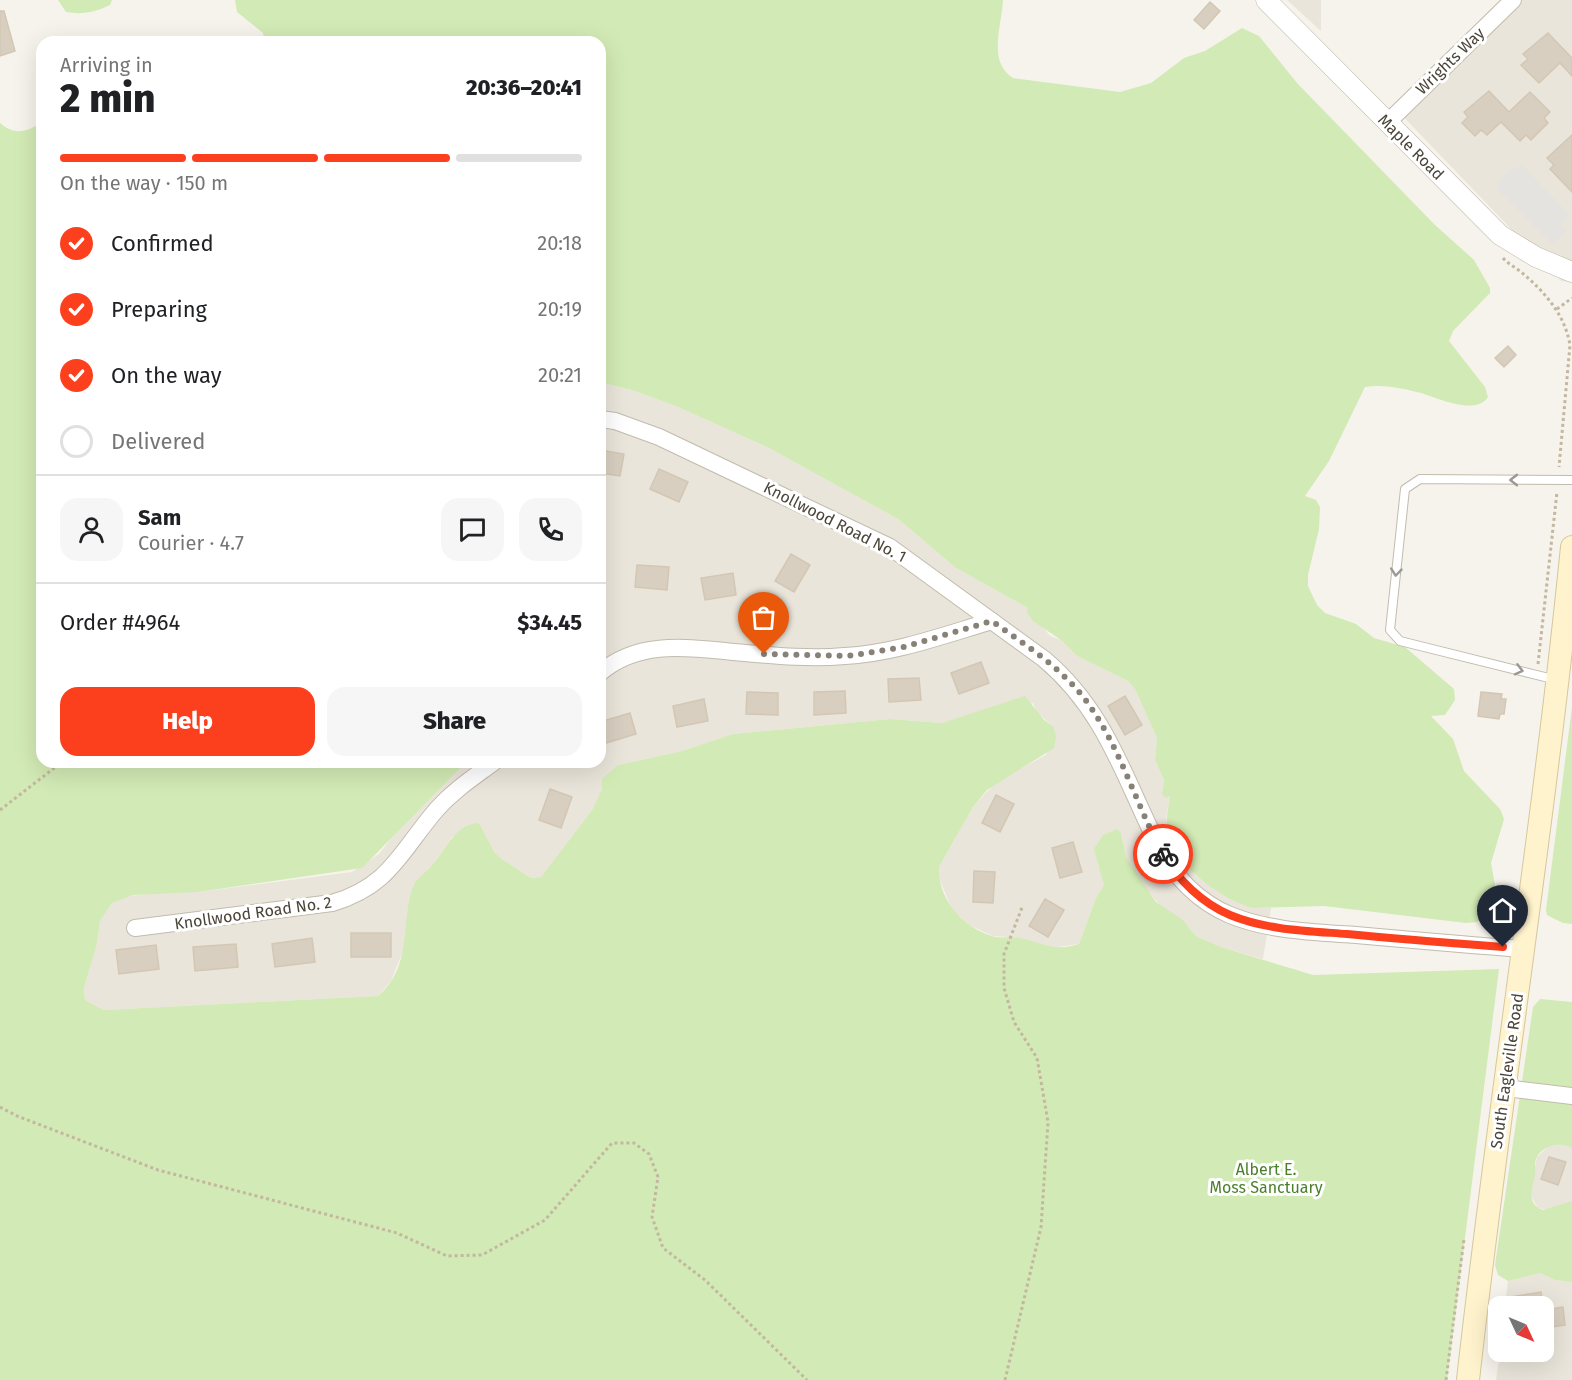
<!DOCTYPE html>
<meta charset="utf-8">
<style>
:root{--surface:#fff;--page:#f6f6f6;--text:#202124;--muted:#757577;--line:#e0e0e0;--accent:#fc3f1d}
body{margin:0;font-family:"Fira Sans",sans-serif;background:var(--page);color:var(--text);height:100vh;display:flex;flex-direction:column;font-size:22px;white-space:nowrap}
*{box-sizing:border-box;margin:0}
p{font-size:20px;color:var(--muted)}
.icon{flex:none;width:33px;height:33px;fill:none;stroke:currentColor;stroke-width:2;stroke-linecap:round;stroke-linejoin:round}
.map{position:relative;flex:1;overflow:hidden}
.panel{position:absolute;left:36px;top:36px;width:570px;height:732px;display:flex;flex-direction:column;background:var(--surface);border-radius:18px;box-shadow:0 6px 24px #0002}
.panel>*{flex:none}
.needle{width:39px;rotate:134deg}
.controls{position:absolute;left:1488px;top:1296px;display:grid;gap:12px}
.controls a{display:grid;place-items:center;width:66px;height:66px;border-radius:12px;background:var(--surface);box-shadow:0 6px 24px #0002;font-size:30px}
.pin{position:absolute;display:grid;place-items:center;width:51px;height:51px;color:#fff;margin:-62px -26px;border-radius:50% 50% 50% 0;rotate:-45deg;box-shadow:0 0 6px #0007}
.pin .icon{rotate:45deg}
.courier{position:absolute;display:grid;place-items:center;width:60px;height:60px;margin:-30px;border:4px solid #fc3f1d;border-radius:50%;background:#fff;color:#222;box-shadow:0 2px 8px #0007}
.summary em{font-style:normal;font-weight:800}
.summary div{display:flex;flex-direction:column-reverse}
.summary{display:flex;align-items:center;justify-content:space-between;height:102px;padding:0 24px}
h1{font-size:39px;font-weight:800;line-height:45px}
.bar{display:grid;grid-template-columns:repeat(4,1fr);gap:9px 6px;align-content:center;height:72px;padding:0 24px}
.bar i{height:8px;border-radius:4px;background:var(--line)}
.bar .current{background:var(--accent)}
.bar p{grid-column:span 4}
.line{display:flex;align-items:center;gap:15px;padding:0 24px;border-top:2px solid var(--line)}
.line div{flex:1}
.round{display:grid;place-items:center;flex:none;width:63px;height:63px;border-radius:18px;background:var(--page)}
ol{padding:0 24px;list-style:none}
li{display:flex;align-items:center;gap:18px;height:66px}
li p{margin-inline-start:auto}
li .icon{padding:6px;border-radius:50%;background:var(--accent);color:#fff;stroke-width:4}
li:last-child{color:var(--muted)}
li i{width:33px;height:33px;border:3px solid var(--line);border-radius:50%}
.action{display:flex;gap:12px;margin-top:auto;padding:12px 24px}
.action a{flex:1;height:69px;border-radius:18px;background:var(--accent);color:#fff;font-size:24px;font-weight:800;line-height:69px;text-align:center}
.action a+a{background:var(--page);color:var(--text)}
.map>svg:first-child{display:block}
.residential{fill:#eae5da}
.green{fill:#d2eab5}
.parking{fill:#e5e3e0}
.building{fill:#d8cfc1;stroke:#d3c7b4;stroke-width:1.5}
.lines{fill:none;stroke-linecap:round;stroke-linejoin:round}
.service-casing{stroke:#c2bbae;stroke-width:10}
.minor-casing{stroke:#c2bbae;stroke-width:18}
.tertiary-casing{stroke:#c2bbae;stroke-width:21}
.secondary-casing{stroke:#d6c79b;stroke-width:24}
.path{stroke:#c4b79f;stroke-width:3;stroke-dasharray:3 3;stroke-linecap:butt}
.service{stroke:#fff;stroke-width:8}
.minor{stroke:#fff;stroke-width:16}
.tertiary{stroke:#fff;stroke-width:20}
.secondary{stroke:#fff3cd;stroke-width:22}
.oneway{stroke:#9c9892}
.done{stroke:#878178;stroke-width:6;stroke-dasharray:0 10.8}
.route{stroke:#fc3f1d;stroke-width:8}
.labels{text-anchor:middle;dominant-baseline:central;stroke-width:6;stroke-linejoin:round;paint-order:stroke}
.street-label{font-size:16px;fill:#4b4439;stroke:#fff}
.park-label{font-size:16px;fill:#4a7f2a;stroke:#fff}
</style>
<div class="map">
<svg width="1572" height="1380" viewBox="0 0 1572 1380">
<rect width="100%" height="100%" fill="#f6f3ec"/>
<!-- residential -->
<g class="residential">
<polygon points="1287,0 1321,0 1321,31"/>
<polygon points="1500,0 1572,0 1572,282 1561,281 1393,106"/>
<polygon points="600,382 635,391 678,407 769,448 898,519 956,568 1028,608 1050,636 1061,640 1077,656 1128,681 1135,689 1157,738 1155,760 1164,780 1162,794 1170,796 1166,817 1169,838 1195,875 1253,908 1271,908 1263,959 1221,947 1196,936 1183,920 1164,910 1143,885 1126,857 1121,833 1098,865 1103,874 1104,885 1096,898 1079,944 1050,948 1020,938 993,936 969,925 952,909 939,878 939,867 973,807 996,782 1046,755 1053,726 1037,713 1033,703 983,711 942,723 890,719 733,734 682,751 618,765 592,810 541,877 531,878 503,861 495,853 479,823 452,837 434,863 413,886 403,951 391,981 378,996 104,1010 85,1000 84,988 97,944 100,921 112,903 122,897 163,892 198,892 352,872 379,854 400,827 466,762 600,762"/>
<polygon points="1566,1144 1572,1148 1572,1201 1549,1210 1538,1208 1530,1194 1537,1157 1549,1146"/>
<polygon points="1540,1273 1555,1280 1572,1282 1572,1380 1496,1380 1500,1352 1544,1352 1544,1306 1505,1306 1508,1281"/>
</g>
<!-- green -->
<g class="green">
<path d="M58,0H112L110,5C96,12 82,15 66,12Z"/>
<path d="M235,0H1003C1002,25 987,62 1013,78L1120,92L1151,83L1184,58L1205,51L1242,28L1259,36L1297,83L1434,224L1474,260L1490,288V293L1453,331L1449,341L1485,387L1488,397C1475,417 1434,396 1417,392C1401,388 1381,384 1365,387L1329,461L1305,496L1316,500L1320,507L1319,529L1308,575V586L1317,605L1325,613L1356,624L1374,638L1405,647L1454,689L1455,700L1445,715L1431,716L1453,739L1464,771L1500,809L1504,819L1491,863L1495,885L1494,908L1477,922L1466,923L1324,906L1253,908C1223,900 1179,868 1169,838C1164,824 1168,810 1170,796L1166,798L1162,794L1164,780L1155,760L1157,738L1135,689L1128,681L1077,656L1061,640L1033,621L1027,612L1028,608L956,568L898,519L769,448L678,407L635,391L600,382V42H264L263,33L237,12Z"/>
<path d="M42,122V762H466L362,868L198,892L133,895L112,903L100,921L97,944L84,988L85,1000L104,1010L378,996C412,968 401,925 412,889C415,879 427,872 433,864C447,848 455,824 479,823L495,853L503,860L531,878L541,877L592,810L602,790V779L618,765L682,751L733,734L890,719L942,723L1025,696L1044,720L1053,726L1056,737L1054,748L987,790L973,807L939,867C937,898 963,928 992,936C1001,939 1011,936 1020,938C1044,943 1053,952 1079,944L1096,898L1104,885L1094,849L1103,835L1117,829L1121,833L1126,857L1156,902L1183,920L1196,936L1221,947L1313,975L1499,969L1447,1380H0V123C15,136 27,132 42,122Z"/>
<polygon points="1572,707 1572,924 1563,923 1547,915 1546,910"/>
<path d="M1540,999L1572,1002V1148C1561,1141 1541,1145 1536,1159C1534,1164 1536,1169 1535,1174C1533,1188 1525,1203 1543,1210L1572,1201V1282L1555,1280L1540,1273L1508,1281L1498,1275L1495,1265L1533,1007Z"/>
</g>
<!-- parking -->
<polygon class="parking" points="1522,165 1570,215 1560,225 1567,231 1553,245 1496,188 1506,172"/>
<!-- building -->
<g class="building">
<polygon points="1210,2 1220,11 1204,29 1194,20"/>
<polygon points="0,11 4,11 15,51 0,56"/>
<polygon points="1548,33 1572,58 1572,76 1560,63 1539,83 1521,65 1528,59 1523,54"/>
<polygon points="1489,91 1509,112 1530,92 1550,112 1544,118 1548,123 1531,140 1526,135 1520,141 1501,122 1487,135 1481,130 1475,136 1462,123 1468,117 1464,112"/>
<polygon points="1572,135 1572,192 1550,169 1554,165 1547,158"/>
<polygon points="1508,346 1516,355 1504,367 1495,358"/>
<polygon points="600,450 624,454 620,476 600,473"/>
<polygon points="659,469 688,482 679,502 650,489"/>
<polygon points="791,554 810,565 794,592 775,581"/>
<polygon points="637,565 669,567 667,590 635,587"/>
<polygon points="733,573 736,595 705,600 701,578"/>
<polygon points="981,662 989,683 959,694 951,673"/>
<polygon points="919,678 921,700 889,702 888,679"/>
<polygon points="845,691 846,713 814,715 814,692"/>
<polygon points="747,692 778,693 778,715 746,714"/>
<polygon points="1481,692 1502,694 1501,699 1506,699 1504,714 1500,714 1499,719 1478,716"/>
<polygon points="1125,696 1142,725 1125,735 1108,706"/>
<polygon points="704,699 708,721 677,727 673,706"/>
<polygon points="630,713 636,734 606,743 600,722"/>
<polygon points="550,789 572,797 561,828 539,820"/>
<polygon points="996,795 1014,804 1000,832 982,823"/>
<polygon points="1073,842 1082,872 1060,878 1052,848"/>
<polygon points="974,871 995,872 993,903 973,902"/>
<polygon points="1045,899 1064,910 1048,937 1029,926"/>
<rect x="351" y="933" width="40" height="24"/>
<polygon points="312,938 315,962 275,967 272,944"/>
<polygon points="236,944 238,967 195,971 193,947"/>
<polygon points="156,945 159,969 119,974 116,950"/>
<polygon points="1549,1157 1566,1162 1558,1185 1541,1179"/>
<polygon points="1541,1292 1543,1306 1498,1306 1497,1299"/>
<polygon points="1563,1307 1565,1325 1544,1328 1544,1310"/>
</g>
<g class="lines">
<!-- service casing -->
<g class="service-casing">
<polyline id="service" points="1557,680 1400,641 1390,630 1405,489 1420,479 1572,480"/>
</g>
<!-- minor casing -->
<g class="minor-casing">
<g id="minor">
<polyline points="1387,123 1513,0"/>
<path d="M600,419L615,421L659,437L890,547L1044,659C1106,711 1124,778 1159,847C1174,877 1199,902 1230,915C1269,931 1314,932 1356,935C1412,940 1468,945 1524,949"/>
<path d="M600,673C641,637 696,649 745,653C778,656 812,659 845,656C896,653 944,635 992,621"/>
<path d="M135,928L332,903C390,886 400,852 437,809C454,790 474,777 494,762"/>
<polyline points="1505,1088 1572,1096"/>
</g>
</g>
<!-- tertiary casing -->
<g class="tertiary-casing">
<polyline id="tertiary" points="1266,0 1500,235 1536,257 1572,272"/>
</g>
<!-- secondary casing -->
<g class="secondary-casing">
<path id="secondary" d="M1468,1380C1499,1102 1544,826 1572,547"/>
</g>
<!-- path -->
<g class="path">
<path d="M1503,258C1508,264 1515,267 1521,272C1545,292 1565,315 1570,345L1559,467"/>
<polyline points="1557,309 1572,298"/>
<polyline points="1538,664 1557,492"/>
<polyline points="0,810 62,762"/>
<polyline points="0,1107 17,1116 158,1170 397,1233 447,1256 482,1255 545,1220 612,1143 634,1143 649,1154 658,1177 652,1217 663,1248 705,1280 807,1380"/>
<polyline points="1005,1380 1041,1227 1048,1122 1037,1058 1014,1022 1004,988 1004,954 1023,905"/>
<polyline points="1446,1380 1464,1239"/>
</g>
<!-- service -->
<use href="#service" class="service"/>
<!-- minor -->
<use href="#minor" class="minor"/>
<!-- tertiary -->
<use href="#tertiary" class="tertiary"/>
<!-- secondary -->
<use href="#secondary" class="secondary"/>
</g>
<!-- one-way arrows -->
<defs><path id="oneway-chevron" d="M-2-3.5L2.5 0L-2 3.5" fill="none" stroke-width="1.6" stroke-linecap="round" stroke-linejoin="round" transform="scale(1.5)"/></defs>
<g class="oneway">
<use href="#oneway-chevron" transform="translate(1514 480) rotate(-180)"/>
<use href="#oneway-chevron" transform="translate(1396 572) rotate(96)"/>
<use href="#oneway-chevron" transform="translate(1519 670) rotate(14)"/>
</g>
<g class="lines">
<!-- done -->
<path class="done" d="M764,654L848,656L904,647L992,621C1024,644 1059,666 1084,698C1120,745 1135,803 1163,854"/>
<!-- route -->
<path class="route" d="M1163,854C1178,880 1202,903 1230,915C1266,930 1308,931 1347,934C1399,939 1451,943 1503,947"/>
</g>
<g class="labels">
<!-- street labels -->
<g class="street-label">
<text transform="translate(1450 61) rotate(-44)">Wrights Way</text>
<text transform="translate(1411 147) rotate(45)">Maple Road</text>
<text transform="translate(835 522) rotate(27)">Knollwood Road No. 1</text>
<text transform="translate(253 913) rotate(-8)">Knollwood Road No. 2</text>
<text transform="translate(1507 1071) rotate(-82)">South Eagleville Road</text>
</g>
<!-- park labels -->
<g class="park-label">
<text x="1266" y="1169">Albert E.<tspan x="1266" dy="18">Moss Sanctuary</tspan></text>
</g>
</g>
</svg>
<div class="controls">
<a><svg class="needle" viewBox="-14 -14 28 28"><path d="M0-13l5 13h-10z" fill="#e53935"/><path d="M0 13l5-13h-10z" fill="#757577"/></svg></a>
</div>
<div class="pin" style="left:764px;top:654px;background:#ea580c"><svg class="icon" aria-label="bag" viewBox="0 0 24 24"><path d="M5 8h14l-1 12H6zM9 8a3 3 0 0 1 6 0"/></svg></div>
<div class="pin" style="left:1503px;top:947px;background:#1f2937"><svg class="icon" aria-label="home" viewBox="0 0 24 24"><path d="M3 11l9-7 9 7M6 9v11h12V9"/></svg></div>
<div class="courier" style="left:1163px;top:854px"><svg class="icon" aria-label="bike" viewBox="0 0 24 24"><circle cx="6" cy="16" r="4"/><circle cx="18" cy="16" r="4"/><path d="M6 16l4-8h5l3 8M10 8l3 8H6M13 5h3"/></svg></div>
<section class="panel">
<div class="summary"><div><h1>2 min</h1><p>Arriving in</p></div><em>20:36–20:41</em></div>
<div class="bar"><i class="current"></i><i class="current"></i><i class="current"></i><i></i><p>On the way · 150 m</p></div>
<ol>
<li><svg class="icon" aria-label="check" viewBox="0 0 24 24"><path d="M5 12l5 5 9-10"/></svg>Confirmed<p>20:18</p></li>
<li><svg class="icon" aria-label="check" viewBox="0 0 24 24"><path d="M5 12l5 5 9-10"/></svg>Preparing<p>20:19</p></li>
<li><svg class="icon" aria-label="check" viewBox="0 0 24 24"><path d="M5 12l5 5 9-10"/></svg>On the way<p>20:21</p></li>
<li><i></i>Delivered</li>
</ol>
<div class="line" style="height:108px"><a class="round"><svg class="icon" aria-label="person" viewBox="0 0 24 24"><circle cx="12" cy="8" r="4"/><path d="M4 21q1-7 8-7t8 7"/></svg></a><div><b>Sam</b><p>Courier · 4.7</p></div><a class="round"><svg class="icon" aria-label="chat" viewBox="0 0 24 24"><path d="M4 5h16v11H9l-5 4z"/></svg></a><a class="round"><svg class="icon" aria-label="phone" viewBox="0 0 24 24"><path d="M5 4h4l2 5-3 2q2 4 5 5l2-3 5 2v4C11 20 4 13 5 4z"/></svg></a></div>
<div class="line" style="height:78px"><div>Order #4964</div><b>$34.45</b></div>
<div class="action"><a>Help</a><a>Share</a></div>
</section>
</div>
